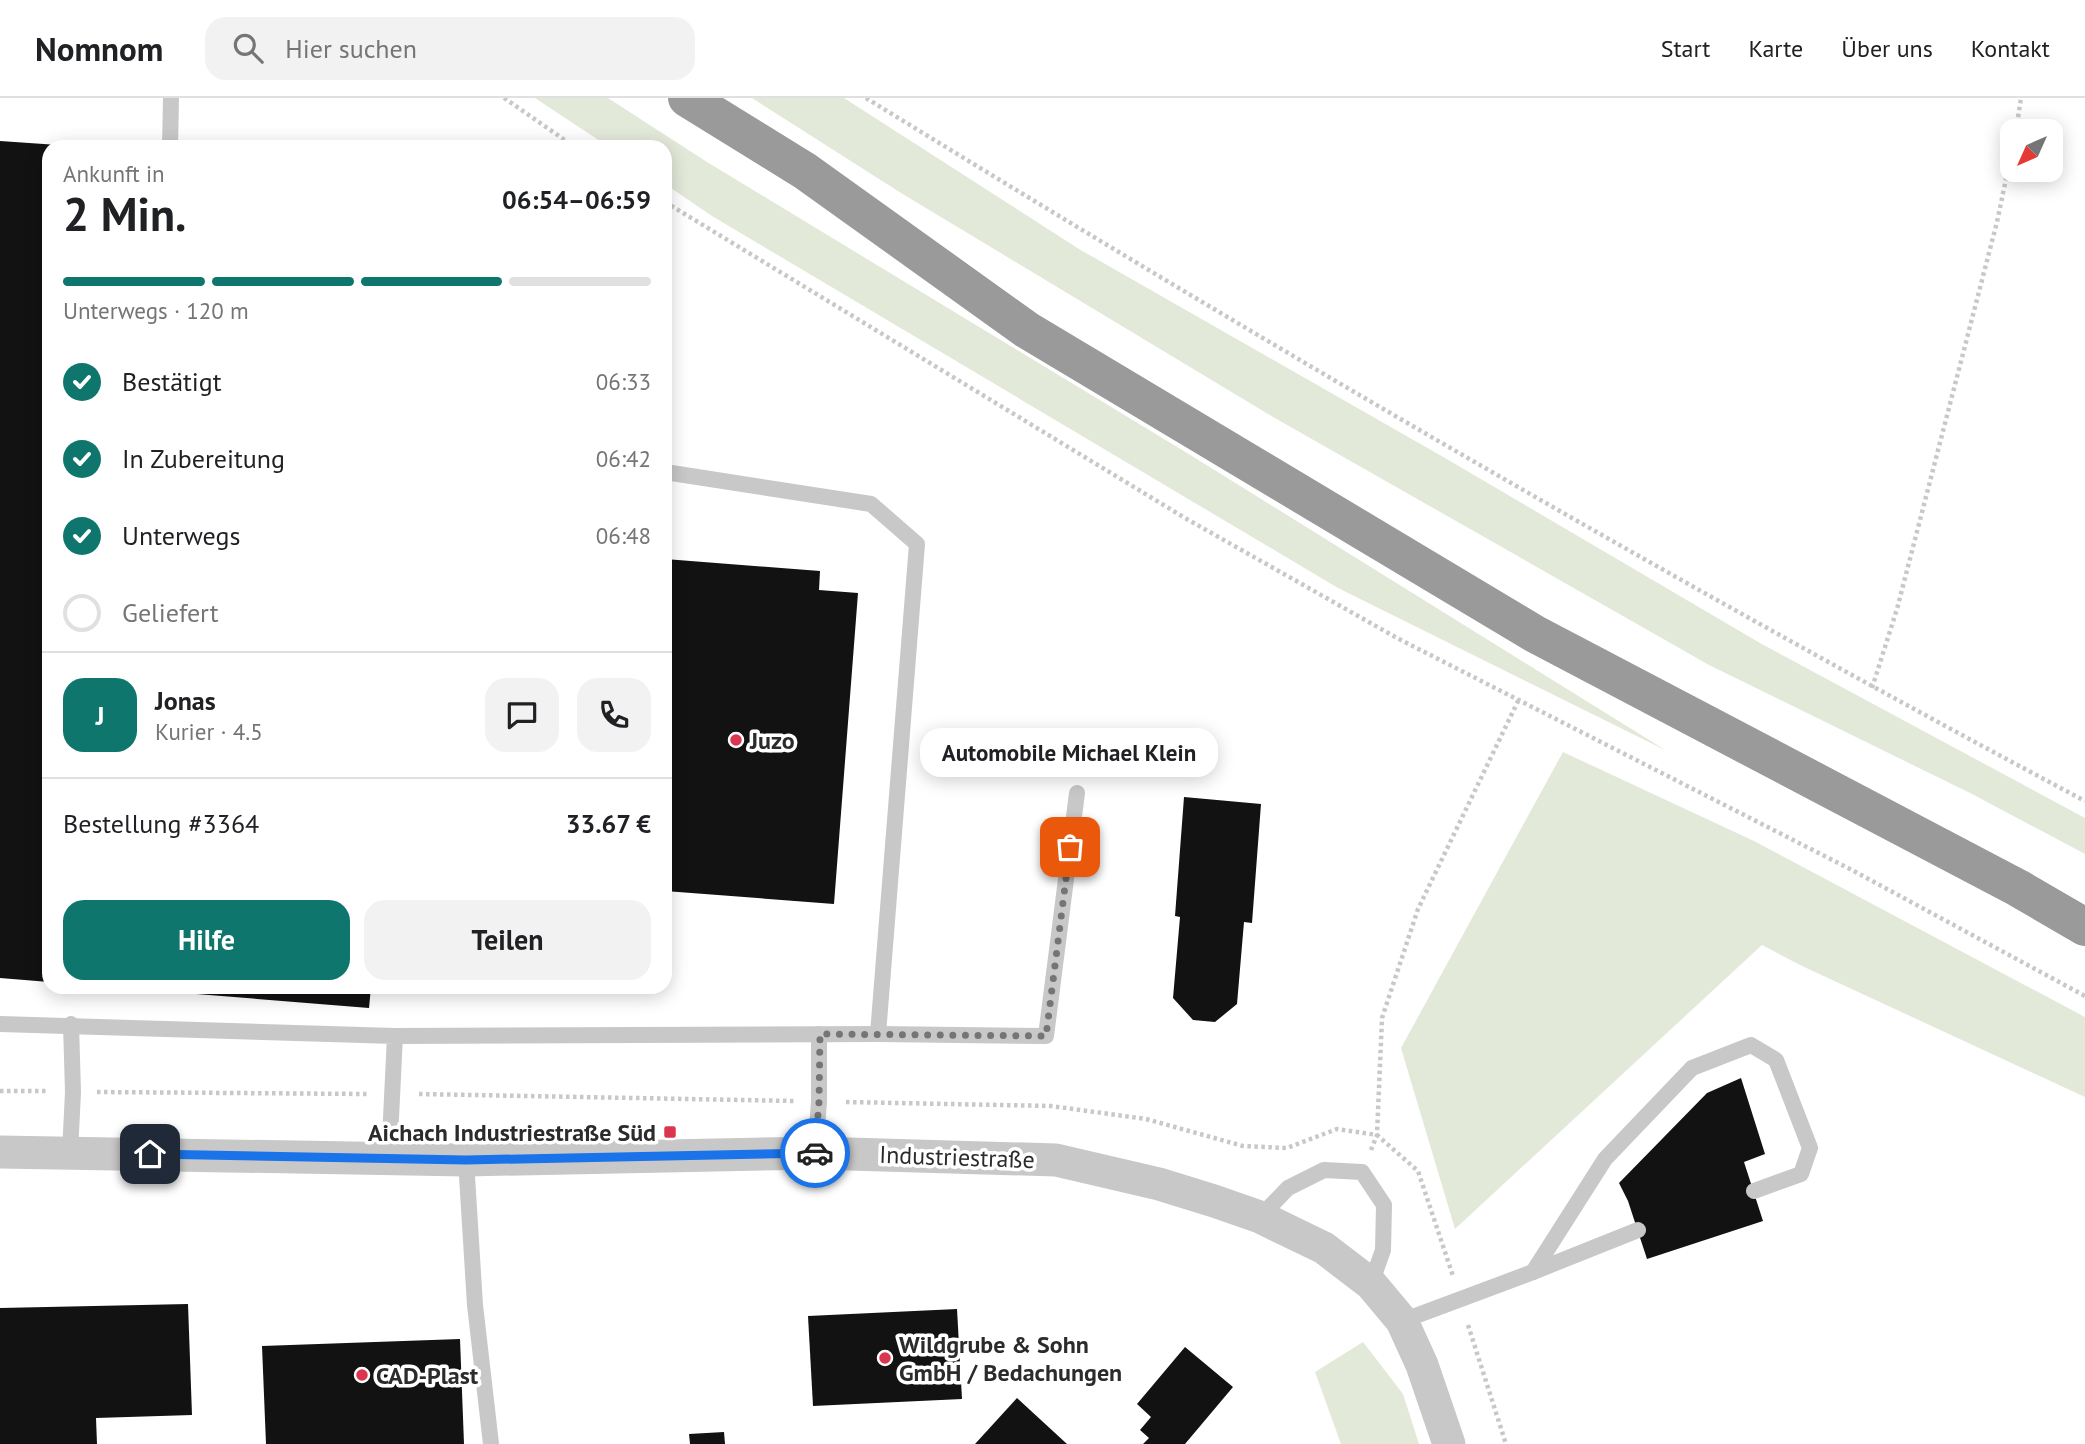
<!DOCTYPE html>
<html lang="de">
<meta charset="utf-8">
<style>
:root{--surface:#fff;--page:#f2f2f2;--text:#202124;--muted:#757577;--line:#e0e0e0;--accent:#0f766e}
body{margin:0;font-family:"PT Sans",sans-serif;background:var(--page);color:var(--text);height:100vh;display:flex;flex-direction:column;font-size:26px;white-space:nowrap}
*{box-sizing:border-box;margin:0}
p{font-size:23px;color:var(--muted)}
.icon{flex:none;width:38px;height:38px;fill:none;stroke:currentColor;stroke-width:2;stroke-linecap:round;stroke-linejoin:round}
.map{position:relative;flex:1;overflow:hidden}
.details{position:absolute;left:42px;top:42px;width:630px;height:854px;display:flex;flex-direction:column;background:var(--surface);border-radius:21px;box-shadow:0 4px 18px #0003}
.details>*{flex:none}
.needle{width:46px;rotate:225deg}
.tools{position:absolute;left:2000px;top:21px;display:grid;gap:14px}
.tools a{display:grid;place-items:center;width:63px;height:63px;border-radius:14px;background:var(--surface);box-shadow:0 4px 18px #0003;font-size:35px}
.pin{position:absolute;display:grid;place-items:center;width:60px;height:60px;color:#fff;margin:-30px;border-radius:14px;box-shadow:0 4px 10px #0006}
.courier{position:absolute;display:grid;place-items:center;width:70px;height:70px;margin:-35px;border:5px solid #1a73e8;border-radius:50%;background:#fff;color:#222;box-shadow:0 2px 9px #0007}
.bubble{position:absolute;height:49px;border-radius:21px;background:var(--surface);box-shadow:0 4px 18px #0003;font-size:23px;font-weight:700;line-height:49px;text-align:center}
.overview em{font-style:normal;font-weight:700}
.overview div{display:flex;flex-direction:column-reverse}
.overview{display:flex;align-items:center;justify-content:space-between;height:119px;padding:0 21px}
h1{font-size:46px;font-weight:700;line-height:52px}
.bar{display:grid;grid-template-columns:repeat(4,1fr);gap:10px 7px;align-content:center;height:84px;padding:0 21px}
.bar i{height:9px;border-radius:5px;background:var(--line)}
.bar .current{background:var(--accent)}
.bar p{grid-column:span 4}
.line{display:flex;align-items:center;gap:18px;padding:0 21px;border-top:2px solid var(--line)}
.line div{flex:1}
.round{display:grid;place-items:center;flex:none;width:74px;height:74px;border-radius:21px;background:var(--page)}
ol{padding:0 21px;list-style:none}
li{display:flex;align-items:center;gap:21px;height:77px}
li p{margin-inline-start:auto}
li .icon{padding:7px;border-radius:50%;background:var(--accent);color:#fff;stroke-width:4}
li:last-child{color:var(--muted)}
li i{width:38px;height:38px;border:4px solid var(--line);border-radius:50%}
.primary-button{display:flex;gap:14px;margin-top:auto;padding:14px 21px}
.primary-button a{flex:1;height:80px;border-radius:21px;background:var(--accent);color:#fff;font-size:28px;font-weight:700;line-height:80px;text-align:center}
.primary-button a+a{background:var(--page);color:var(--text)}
header{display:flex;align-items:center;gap:42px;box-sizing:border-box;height:98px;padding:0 35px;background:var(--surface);border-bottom:2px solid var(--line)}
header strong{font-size:33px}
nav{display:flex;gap:38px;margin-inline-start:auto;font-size:24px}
.search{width:490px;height:63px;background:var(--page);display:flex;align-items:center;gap:18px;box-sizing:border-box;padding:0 24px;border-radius:21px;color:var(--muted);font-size:26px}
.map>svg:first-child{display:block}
.green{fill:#e3e9d9}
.building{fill:#121212}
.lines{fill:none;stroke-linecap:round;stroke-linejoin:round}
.path{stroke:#c8c8c8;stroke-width:4.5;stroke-dasharray:3.5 3.5;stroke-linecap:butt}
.service{stroke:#c8c8c8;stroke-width:16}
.minor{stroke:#c8c8c8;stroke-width:33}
.trunk{stroke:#9a9a9a;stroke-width:38}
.done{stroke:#757575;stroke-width:7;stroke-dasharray:0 12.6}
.route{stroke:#1a73e8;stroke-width:9}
.poi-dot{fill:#da364d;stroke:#fff;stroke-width:2.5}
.labels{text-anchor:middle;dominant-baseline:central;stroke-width:7;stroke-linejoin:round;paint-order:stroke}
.poi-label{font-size:24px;font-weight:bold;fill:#2b2b2b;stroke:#fff;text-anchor:start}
.street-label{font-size:24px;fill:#2b2b2b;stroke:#fff}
</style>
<header>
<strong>Nomnom</strong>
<div class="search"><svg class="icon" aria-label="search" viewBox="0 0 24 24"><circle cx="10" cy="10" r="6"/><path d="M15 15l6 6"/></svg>Hier suchen</div>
<nav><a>Start</a><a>Karte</a><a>Über uns</a><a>Kontakt</a></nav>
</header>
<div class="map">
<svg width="2085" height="1346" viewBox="0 0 2085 1346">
<rect width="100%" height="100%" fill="#fff"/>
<!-- green -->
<g class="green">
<polygon points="535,0 608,0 707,64 1192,358 1667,653 1338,490 712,118 665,86 665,49 609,49"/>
<polygon points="752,0 844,0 1079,151 1445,360 1760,545 2085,720 2085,756 1972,696 1709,567 1268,316 901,95"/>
<polygon points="1563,654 1754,743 2085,919 2085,999 1802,868 1762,847 1455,1131 1401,950"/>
<polygon points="1363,1244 1403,1296 1419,1346 1341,1346 1315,1274"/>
</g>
<!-- building -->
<g class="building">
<polygon points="0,43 58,47 58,49 49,49 49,884 0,880"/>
<polygon points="665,461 820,473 819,492 858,495 834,806 665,793"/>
<polygon points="1184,699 1261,706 1252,825 1244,824 1237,906 1215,924 1193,922 1173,900 1180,819 1175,818"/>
<polygon points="134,889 371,889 369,910 134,891"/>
<polygon points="1741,980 1765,1056 1744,1064 1763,1123 1647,1161 1628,1103 1619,1085 1707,995"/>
<polygon points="188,1206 192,1317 96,1320 97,1346 0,1346 0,1210"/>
<polygon points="957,1211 962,1301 813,1308 808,1218"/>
<polygon points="460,1241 464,1346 266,1346 262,1248"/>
<polygon points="1185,1249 1233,1289 1185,1346 1143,1346 1149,1340 1140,1332 1151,1319 1137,1306"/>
<polygon points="1017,1300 1067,1346 975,1346"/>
<polygon points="724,1334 725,1346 690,1346 689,1336"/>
</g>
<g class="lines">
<!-- path -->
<g class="path">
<polyline points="504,0 575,49"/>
<path d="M866,0C1265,246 1671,483 2085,703"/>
<polyline points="2016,33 2021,0"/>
<polyline points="665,104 1185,420 1397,540 1850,771 2085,898"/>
<polyline points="1872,590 1897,511 1997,124 2012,52"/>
<polyline points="0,993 46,993"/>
<polyline points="97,994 368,996"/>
<polyline points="419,996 795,1003"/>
<polyline points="846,1004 1051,1008 1146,1021 1243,1048 1287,1050 1337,1031 1377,1037 1418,1073 1453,1178"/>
<polyline points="1371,1052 1377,1037 1382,920 1418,811 1519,601"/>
<polyline points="1468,1227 1506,1346"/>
</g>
<!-- service -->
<g class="service">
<polyline points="170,49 171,0"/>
<polyline points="665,374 871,406 917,446 878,936"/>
<polyline points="0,926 395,938 389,1061"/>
<polyline points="395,938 878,936 1046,938 1077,695"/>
<polyline points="70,1055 73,994 71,926"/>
<polyline points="815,1055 819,1004 819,936"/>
<polyline points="466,1062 475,1207 491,1346"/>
<polyline points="1260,1119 1288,1090 1324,1072 1362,1074 1384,1107 1383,1152 1371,1186"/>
<polyline points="1533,1174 1605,1061 1692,970 1751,947 1776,962 1810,1050 1801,1076 1754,1093"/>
<polyline points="1402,1223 1533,1174 1638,1132"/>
</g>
<!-- minor -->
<polyline class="minor" points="0,1054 466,1062 815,1055 1056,1062 1159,1086 1214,1103 1260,1119 1324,1150 1371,1186 1402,1223 1422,1267 1449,1346"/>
<!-- trunk -->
<polyline class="trunk" points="687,0 805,73 1027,232 1535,536 2018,790 2085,829"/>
</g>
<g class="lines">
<!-- done -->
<polyline class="done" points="815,1055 819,1004 820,936 1046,938 1070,749"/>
<!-- route -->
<polyline class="route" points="150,1056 466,1062 815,1055"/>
</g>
<!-- markers -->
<g class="poi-dot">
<circle cx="736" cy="642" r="7"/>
<rect x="663" y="1027" width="14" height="14" rx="3.5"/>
<circle cx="885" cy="1260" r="7"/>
<circle cx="362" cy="1277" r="7"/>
</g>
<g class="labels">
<!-- poi labels -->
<g class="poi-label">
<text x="750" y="642">Juzo</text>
<text x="656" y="1034" text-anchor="end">Aichach Industriestraße Süd</text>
<text x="899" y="1246">Wildgrube &amp; Sohn<tspan x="899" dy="28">GmbH / Bedachungen</tspan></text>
<text x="376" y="1277">CAD-Plast</text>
</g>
<!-- street labels -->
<g class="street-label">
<text transform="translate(957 1059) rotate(2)">Industriestraße</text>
</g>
</g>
</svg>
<div class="tools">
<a><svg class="needle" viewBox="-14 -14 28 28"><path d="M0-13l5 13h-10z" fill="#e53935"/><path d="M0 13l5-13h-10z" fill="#757577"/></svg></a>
</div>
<div class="pin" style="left:1070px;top:749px;background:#ea580c"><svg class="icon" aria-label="bag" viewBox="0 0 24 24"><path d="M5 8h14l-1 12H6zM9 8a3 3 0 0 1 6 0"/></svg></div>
<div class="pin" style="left:150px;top:1056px;background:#1f2937"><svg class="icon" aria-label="home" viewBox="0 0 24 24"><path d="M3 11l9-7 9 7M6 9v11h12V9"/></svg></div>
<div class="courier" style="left:815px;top:1055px"><svg class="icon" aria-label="car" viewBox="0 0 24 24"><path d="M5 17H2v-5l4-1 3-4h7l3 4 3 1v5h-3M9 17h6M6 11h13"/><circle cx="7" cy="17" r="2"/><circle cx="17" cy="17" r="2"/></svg></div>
<div class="bubble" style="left:920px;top:630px;width:298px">Automobile Michael Klein</div>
<section class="details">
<div class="overview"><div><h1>2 Min.</h1><p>Ankunft in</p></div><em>06:54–06:59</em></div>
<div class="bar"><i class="current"></i><i class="current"></i><i class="current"></i><i></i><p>Unterwegs · 120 m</p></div>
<ol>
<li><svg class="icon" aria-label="check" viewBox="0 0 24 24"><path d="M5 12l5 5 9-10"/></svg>Bestätigt<p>06:33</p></li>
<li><svg class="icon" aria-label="check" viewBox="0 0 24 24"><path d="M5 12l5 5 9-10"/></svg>In Zubereitung<p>06:42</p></li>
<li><svg class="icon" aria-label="check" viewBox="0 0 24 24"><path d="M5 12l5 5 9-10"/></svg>Unterwegs<p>06:48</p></li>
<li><i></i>Geliefert</li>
</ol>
<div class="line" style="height:126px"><b class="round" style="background:var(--accent);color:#fff">J</b><div><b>Jonas</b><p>Kurier · 4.5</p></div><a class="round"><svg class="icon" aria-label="chat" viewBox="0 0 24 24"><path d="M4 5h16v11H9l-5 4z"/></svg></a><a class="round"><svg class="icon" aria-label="phone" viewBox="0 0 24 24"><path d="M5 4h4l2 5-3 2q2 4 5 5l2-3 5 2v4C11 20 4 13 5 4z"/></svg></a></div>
<div class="line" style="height:91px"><div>Bestellung #3364</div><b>33.67 €</b></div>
<div class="primary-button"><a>Hilfe</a><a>Teilen</a></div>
</section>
</div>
